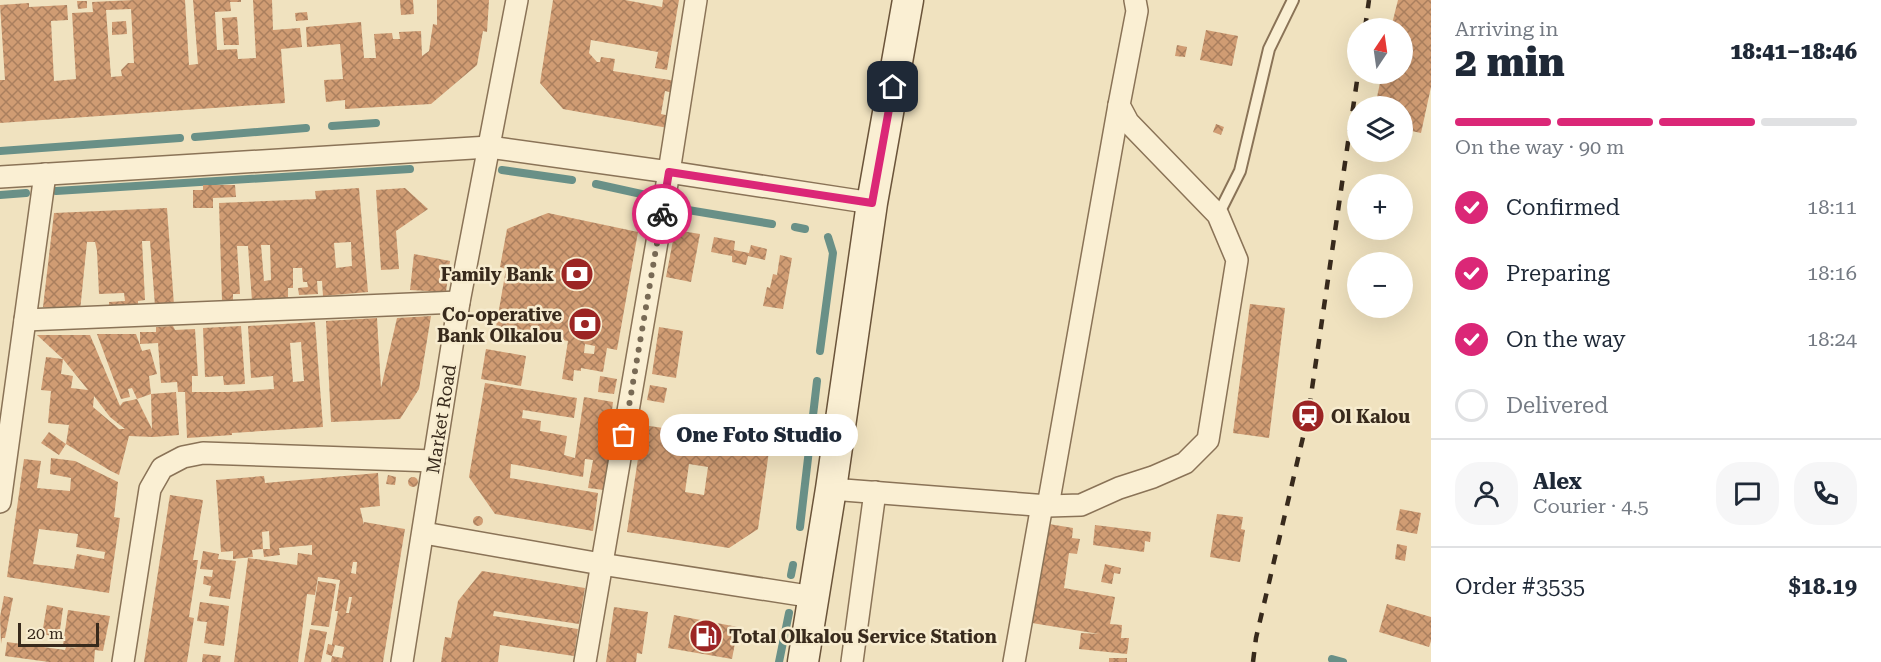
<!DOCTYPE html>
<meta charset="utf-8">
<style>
:root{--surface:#fff;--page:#f6f6f7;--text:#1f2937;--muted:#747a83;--line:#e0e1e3;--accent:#db2777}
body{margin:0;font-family:"Roboto Serif",serif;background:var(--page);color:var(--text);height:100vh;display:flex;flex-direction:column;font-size:22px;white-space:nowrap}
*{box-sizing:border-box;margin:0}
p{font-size:20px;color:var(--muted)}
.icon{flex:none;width:33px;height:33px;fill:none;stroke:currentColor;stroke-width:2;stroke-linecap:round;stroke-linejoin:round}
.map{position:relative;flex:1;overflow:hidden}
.details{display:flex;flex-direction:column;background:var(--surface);width:450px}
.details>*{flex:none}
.needle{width:39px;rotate:13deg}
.controls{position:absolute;left:1347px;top:18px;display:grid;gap:12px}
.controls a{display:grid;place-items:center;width:66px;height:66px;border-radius:50%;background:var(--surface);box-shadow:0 6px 24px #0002;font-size:30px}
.scale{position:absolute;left:18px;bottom:15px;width:81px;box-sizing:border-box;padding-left:6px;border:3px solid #382a1c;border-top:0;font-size:16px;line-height:21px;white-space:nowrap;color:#382a1c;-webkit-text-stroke:4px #f7eccf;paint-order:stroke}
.pin{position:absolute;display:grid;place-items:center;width:51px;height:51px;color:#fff;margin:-26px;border-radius:12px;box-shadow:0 3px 9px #0006}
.courier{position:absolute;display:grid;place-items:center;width:60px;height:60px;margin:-30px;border:4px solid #db2777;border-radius:50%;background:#fff;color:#222;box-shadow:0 2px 8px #0007}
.bubble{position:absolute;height:42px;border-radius:21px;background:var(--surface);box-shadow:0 6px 24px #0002;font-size:20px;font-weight:800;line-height:42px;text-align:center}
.head em{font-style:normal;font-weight:800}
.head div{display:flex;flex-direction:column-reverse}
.head{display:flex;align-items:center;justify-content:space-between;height:102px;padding:0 24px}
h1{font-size:39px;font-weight:800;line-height:45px}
.bar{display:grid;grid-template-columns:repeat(4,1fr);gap:9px 6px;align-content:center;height:72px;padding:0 24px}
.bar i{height:8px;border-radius:4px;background:var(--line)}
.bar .selected{background:var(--accent)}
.bar p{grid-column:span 4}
.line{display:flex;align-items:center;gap:15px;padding:0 24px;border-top:2px solid var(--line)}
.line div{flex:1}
.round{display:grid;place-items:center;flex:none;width:63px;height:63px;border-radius:24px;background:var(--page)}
ol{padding:0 24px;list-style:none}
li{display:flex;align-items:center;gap:18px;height:66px}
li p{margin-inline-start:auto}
li .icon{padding:6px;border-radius:50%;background:var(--accent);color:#fff;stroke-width:4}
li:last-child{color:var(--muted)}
li i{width:33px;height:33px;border:3px solid var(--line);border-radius:50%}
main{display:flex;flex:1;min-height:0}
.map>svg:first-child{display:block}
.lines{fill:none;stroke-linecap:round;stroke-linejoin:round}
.stream{stroke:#699087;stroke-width:8}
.building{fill:url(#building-cross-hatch);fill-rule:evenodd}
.service-casing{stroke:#8a7357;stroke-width:14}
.minor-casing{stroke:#8a7357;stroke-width:24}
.secondary-casing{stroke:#6b543a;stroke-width:33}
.service{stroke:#faefd3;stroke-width:10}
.minor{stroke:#faefd3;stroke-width:21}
.secondary{stroke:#faefd3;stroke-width:30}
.rail{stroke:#382a1c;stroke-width:4.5;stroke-dasharray:10 10;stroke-linecap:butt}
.done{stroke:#786a55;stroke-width:6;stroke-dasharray:0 10.8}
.route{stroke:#db2777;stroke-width:8}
.labels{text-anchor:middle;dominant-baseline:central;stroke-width:5;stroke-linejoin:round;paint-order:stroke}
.poi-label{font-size:18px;font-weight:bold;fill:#382a1c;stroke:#f7eccf;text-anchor:end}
.street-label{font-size:18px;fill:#382a1c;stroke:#f7eccf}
</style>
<main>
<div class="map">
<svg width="1431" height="662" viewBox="0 0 1431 662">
<defs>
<pattern id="building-cross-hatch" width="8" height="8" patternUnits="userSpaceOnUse" patternTransform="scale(1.5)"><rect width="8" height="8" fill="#d09c73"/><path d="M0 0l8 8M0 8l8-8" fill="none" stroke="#aa7f5e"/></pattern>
</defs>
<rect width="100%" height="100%" fill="#f0e2bf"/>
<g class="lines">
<!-- stream -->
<g class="stream">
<polyline points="332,126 376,123"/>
<polyline points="195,137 306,128"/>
<polyline points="0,151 180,138"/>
<polyline points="502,170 572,180"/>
<polyline points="596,184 646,195"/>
<polyline points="56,191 410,169"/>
<polyline points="0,195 26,193"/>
<polyline points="682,209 772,224"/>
<polyline points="795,227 805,229"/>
<polyline points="820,351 833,253 828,237"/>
<polyline points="800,527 817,381"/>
<polyline points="791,575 793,565"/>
<polyline points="1332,659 1343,662"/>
<polyline points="779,662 789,613"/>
</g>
</g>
<!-- building -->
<g class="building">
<path d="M134,0H185L189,65L198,64L193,0H241V2H230L231,11L215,12L217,50L237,49L238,59L256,58L253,0H272L273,30L300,28L302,47L281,49L285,103L0,123V80H5L0,5L29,3V7L67,5L68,20L51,21L54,81L76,79L72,13L93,12L92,2ZM131,9L134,63H128L121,70L122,76L111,77L106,10Z"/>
<polygon points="400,0 413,0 414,14 401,15"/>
<polygon points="437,0 489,0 487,32 483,31 477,65 431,104 345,109 345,100 326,102 324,80 343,79 340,44 307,47 306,27 361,22 364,58 376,58 374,34 392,33 393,39 400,39 399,32 421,31 422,56 429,51 433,24 437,25"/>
<polygon points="553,0 625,0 662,7 663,0 679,0 667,70 655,68 658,52 591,40 589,53 597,62 600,62 601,57 615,59 613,71 676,81 674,93 665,91 661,114 670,116 668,128 563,109 540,83"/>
<polygon points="1398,0 1431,0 1431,87 1421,133 1402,129 1402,106 1375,106 1382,74 1402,74 1402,28 1391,28"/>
<polygon points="77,1 87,1 87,8 78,9"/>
<polygon points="307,12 308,20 296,21 295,13"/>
<polygon points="237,17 239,45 224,45 222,18"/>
<polygon points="126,21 127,34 112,35 112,22"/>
<polygon points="1206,30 1238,36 1232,66 1200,60"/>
<polygon points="1177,45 1187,47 1185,57 1175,56"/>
<polygon points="1216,124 1224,127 1221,135 1213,132"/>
<polygon points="203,185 235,185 236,197 213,198 213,208 193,208 193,190 203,190"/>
<path d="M359,188L368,292L323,296L322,281H317L318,294L299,295L298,288L308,287L307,282H303L302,268H293V288H288V298L252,301L248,246H237L240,294H233V300L222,301L219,203L316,199L315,191ZM351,242L352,266L336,268L334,243ZM261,245H270L271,280L264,281Z"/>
<polygon points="405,188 428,209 396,231 399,269 381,270 376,190"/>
<polygon points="167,208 174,305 155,306 150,241 142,241 145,300 138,301 138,308 109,308 109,302 125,301 124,293 99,294 97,251 95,242 87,242 80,311 43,307 54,213"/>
<path d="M548,213L638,232L617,350L607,348L603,372L581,368V371L574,370L573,381L562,379L568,341L496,327L506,269L500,267L507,229ZM585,344L595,346L594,354L584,353Z"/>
<polygon points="675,230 700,234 691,282 666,277"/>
<polygon points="714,237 735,241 734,250 749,253 751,245 767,249 765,260 748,256 746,265 732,262 732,256 711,252"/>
<polygon points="414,254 450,261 446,292 410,290"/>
<polygon points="780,255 792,258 783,309 763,306 767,287 770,288 773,274 777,275"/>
<polygon points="1250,304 1285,308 1269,438 1233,433"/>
<polygon points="431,316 419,389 400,419 331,422 326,321 377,318 381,388 397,318"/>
<path d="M315,322L323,427L232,433V435L187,438L185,392H178L177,382L161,383L158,343L140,344V332H156V327L173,326L175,330L195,329L198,376H192V392H229L274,389L273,376L251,378L248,326ZM301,342L304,381L293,382L290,343Z"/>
<polygon points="241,326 245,384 224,385 223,376 205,377 203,328"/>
<polygon points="659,327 683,331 676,378 652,374"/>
<polygon points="97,334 136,334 142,351 150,349 157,374 149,376 151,394 137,399 132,388 128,389 130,397 121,399"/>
<path d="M37,335H90L120,406L123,402L137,399L152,429L151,394L176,392L179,435L153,437L129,436L119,475L109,470L66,444L69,425L48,423L51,391L41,390L46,357L63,359L61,374L73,376L71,388L88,390L63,359ZM94,396L110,417L125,429H119L93,407Z"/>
<polygon points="486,349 526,356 521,386 481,379"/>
<polygon points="600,376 617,379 614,394 598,392"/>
<polygon points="485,383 577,398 574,418 523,410 522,418 541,421 540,431 567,436 564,455 575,458 584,397 613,402 611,419 604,418 602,435 613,436 604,490 588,488 593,460 585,459 583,477 511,464 510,478 598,493 593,531 495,514 469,477"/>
<polygon points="650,385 667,388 664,403 647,400"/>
<path d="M643,425L770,444L758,529L729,548L627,532ZM689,464L708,467L704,495L685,492Z"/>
<polygon points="49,432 66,444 59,455 41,443"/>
<path d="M51,458L75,461L118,482L114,517L120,518L109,593L7,577L24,459L41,461L37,488L70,491L71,478L50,474ZM39,529L78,534L76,547L105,552L104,559L77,554L74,569L33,564Z"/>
<path d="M378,473L380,506L360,508L364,525V522L405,529L383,662H331L332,656L342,658L344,647L335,645L332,656L326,654L328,644L332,645L338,611H335L340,580L318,577L315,595L307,594L298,662H234L248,558L297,565L298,553L312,555V545L279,548L280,555L264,557L263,549H270L269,531L262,532L263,549L252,550L253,557L233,559V551L221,552L216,480L264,476L265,483ZM353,562H357L356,574L351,573ZM349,597H352L349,613H346Z"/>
<polygon points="388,475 396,477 395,485 386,484"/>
<circle cx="413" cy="482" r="5"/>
<polygon points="170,495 203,500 193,560 198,560 189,617 194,618 187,662 144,662"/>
<polygon points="1400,509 1421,513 1417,534 1396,530"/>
<polygon points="1217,514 1243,517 1241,529 1245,530 1240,562 1210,557"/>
<circle cx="478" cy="521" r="5"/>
<polygon points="1049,524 1073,528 1072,538 1080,539 1077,554 1069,553 1064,588 1115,597 1110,624 1122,625 1121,638 1129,638 1127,654 1079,649 1081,633 1099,634 1032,623"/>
<polygon points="1095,525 1151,532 1150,542 1145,541 1144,552 1093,545"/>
<polygon points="1397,544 1407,546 1405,561 1395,559"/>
<polygon points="203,551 219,554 218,559 236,561 230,599 209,596 211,586 203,584 204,576 212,577 213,570 200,569"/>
<polygon points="1105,564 1121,568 1120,574 1114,573 1112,584 1101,582"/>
<polygon points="482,571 585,588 579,624 494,611 493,616 578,629 574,656 500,645 498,662 441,662 445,637 451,638 458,601"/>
<polygon points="318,581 336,584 329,627 311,625"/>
<polygon points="4,596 13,598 5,638 2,638 1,644 0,617"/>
<polygon points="200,602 229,606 224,646 204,643 207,622 197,621"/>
<polygon points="1387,604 1431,617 1431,641 1429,647 1379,632"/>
<polygon points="47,605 63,608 59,637 42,634"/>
<polygon points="614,607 648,612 642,654 637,653 636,662 606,662"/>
<polygon points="68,610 110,616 103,651 95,650 94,662 49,662 5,656 7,642 65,650 66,647 78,648 63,645"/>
<polygon points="674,615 738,627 732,659 668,648"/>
<polygon points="310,629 327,632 321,662 304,662"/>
<polygon points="203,654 221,656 220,662 202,662"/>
<rect x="1109" y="658" width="18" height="4"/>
</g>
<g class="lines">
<!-- service casing -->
<g class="service-casing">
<polyline id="service" points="1218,215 1240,171 1269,49 1293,0"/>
</g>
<!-- minor casing -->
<g class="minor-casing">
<g id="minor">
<polyline points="0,177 489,147 669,172 872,203"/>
<polyline points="25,320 459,302"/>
<polyline points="831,489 1048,506 1081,505 1119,488 1153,477 1185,463 1208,440 1237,260 1218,215 1128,122 1119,105 1137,11 1135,0"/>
<polyline points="0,502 45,174"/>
<polyline points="1048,506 1119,105"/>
<polyline points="424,533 601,564 814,597"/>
<polyline points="123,662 150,489 162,468 183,457 203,453 434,461"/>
<polyline points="402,662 459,302 517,0"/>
<polyline points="585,662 669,172 696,0"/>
<polyline points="852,662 875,492"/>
<polyline points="1014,662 1042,505"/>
</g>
</g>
<!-- secondary casing -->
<g class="secondary-casing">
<polyline id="secondary" points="803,662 831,489 872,203 908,0"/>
</g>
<!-- service -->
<use href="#service" class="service"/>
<!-- minor -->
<use href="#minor" class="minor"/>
<!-- secondary -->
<use href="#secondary" class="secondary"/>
<!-- rail -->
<g class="rail">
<polyline points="1365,28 1369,0"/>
<polyline points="1253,662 1256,638 1308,416 1358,74"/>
</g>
</g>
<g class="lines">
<!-- done -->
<polyline class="done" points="624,435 662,214"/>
<!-- route -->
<polyline class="route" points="662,214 669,172 872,203 893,87"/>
</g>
<!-- icons -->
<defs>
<g id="bank-disc" transform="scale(1.725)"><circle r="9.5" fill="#9c2524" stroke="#f7eccf"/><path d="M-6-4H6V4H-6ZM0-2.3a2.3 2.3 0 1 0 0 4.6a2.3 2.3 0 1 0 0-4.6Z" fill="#fff"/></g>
<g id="station-disc" transform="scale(1.725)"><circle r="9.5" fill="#9c2524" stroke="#f7eccf"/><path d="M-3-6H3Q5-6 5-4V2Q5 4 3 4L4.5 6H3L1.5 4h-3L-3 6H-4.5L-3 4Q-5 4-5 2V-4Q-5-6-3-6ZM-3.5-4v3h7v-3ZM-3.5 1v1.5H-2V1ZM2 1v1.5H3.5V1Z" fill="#fff"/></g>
<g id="fuel-disc" transform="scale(1.725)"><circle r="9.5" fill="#9c2524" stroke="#f7eccf"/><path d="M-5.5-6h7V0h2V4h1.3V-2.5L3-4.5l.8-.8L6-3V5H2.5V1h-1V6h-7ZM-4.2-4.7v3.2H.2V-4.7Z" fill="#fff"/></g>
</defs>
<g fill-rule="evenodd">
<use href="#bank-disc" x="577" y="274"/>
<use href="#bank-disc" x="585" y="324"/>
<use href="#station-disc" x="1308" y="416"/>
<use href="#fuel-disc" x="706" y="636"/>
</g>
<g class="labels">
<!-- poi labels -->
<g class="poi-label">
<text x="554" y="274">Family Bank</text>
<text x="562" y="314">Co-operative<tspan x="562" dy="21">Bank Olkalou</tspan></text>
<text x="1331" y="416" text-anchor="start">Ol Kalou</text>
<text x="729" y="636" text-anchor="start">Total Olkalou Service Station</text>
</g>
<!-- street labels -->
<g class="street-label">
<text transform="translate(441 419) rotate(-81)">Market Road</text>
</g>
</g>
</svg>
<div class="controls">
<a><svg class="needle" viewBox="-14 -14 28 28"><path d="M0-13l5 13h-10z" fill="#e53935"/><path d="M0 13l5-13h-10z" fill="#747a83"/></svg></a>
<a><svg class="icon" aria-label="layers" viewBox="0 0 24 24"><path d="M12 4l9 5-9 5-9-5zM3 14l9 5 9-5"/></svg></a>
<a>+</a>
<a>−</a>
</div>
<div class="scale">20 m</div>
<div class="pin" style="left:624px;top:435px;background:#ea580c"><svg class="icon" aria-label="bag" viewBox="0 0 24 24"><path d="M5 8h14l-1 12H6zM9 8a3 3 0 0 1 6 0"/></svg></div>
<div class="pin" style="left:893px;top:87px;background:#1f2937"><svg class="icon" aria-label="home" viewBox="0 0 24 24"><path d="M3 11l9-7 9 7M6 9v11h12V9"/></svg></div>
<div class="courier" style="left:662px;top:214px"><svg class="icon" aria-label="bike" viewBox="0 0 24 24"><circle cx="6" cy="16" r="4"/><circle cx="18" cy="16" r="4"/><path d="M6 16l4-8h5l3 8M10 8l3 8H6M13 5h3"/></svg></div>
<div class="bubble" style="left:660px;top:414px;width:198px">One Foto Studio</div>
</div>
<section class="details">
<div class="head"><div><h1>2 min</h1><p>Arriving in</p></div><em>18:41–18:46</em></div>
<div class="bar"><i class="selected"></i><i class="selected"></i><i class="selected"></i><i></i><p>On the way · 90 m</p></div>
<ol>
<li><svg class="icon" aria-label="check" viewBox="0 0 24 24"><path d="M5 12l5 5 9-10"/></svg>Confirmed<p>18:11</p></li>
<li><svg class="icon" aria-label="check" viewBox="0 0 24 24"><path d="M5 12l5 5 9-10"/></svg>Preparing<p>18:16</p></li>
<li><svg class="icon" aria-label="check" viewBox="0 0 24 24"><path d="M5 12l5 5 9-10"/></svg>On the way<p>18:24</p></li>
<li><i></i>Delivered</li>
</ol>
<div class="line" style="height:108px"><a class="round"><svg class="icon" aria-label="person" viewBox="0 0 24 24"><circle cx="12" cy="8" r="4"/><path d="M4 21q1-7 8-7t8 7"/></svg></a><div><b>Alex</b><p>Courier · 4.5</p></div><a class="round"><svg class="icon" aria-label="chat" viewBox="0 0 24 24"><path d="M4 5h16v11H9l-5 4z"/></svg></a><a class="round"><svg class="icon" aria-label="phone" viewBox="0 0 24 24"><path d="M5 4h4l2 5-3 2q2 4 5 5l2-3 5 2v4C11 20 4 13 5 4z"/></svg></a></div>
<div class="line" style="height:78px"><div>Order #3535</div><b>$18.19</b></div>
</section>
</main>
